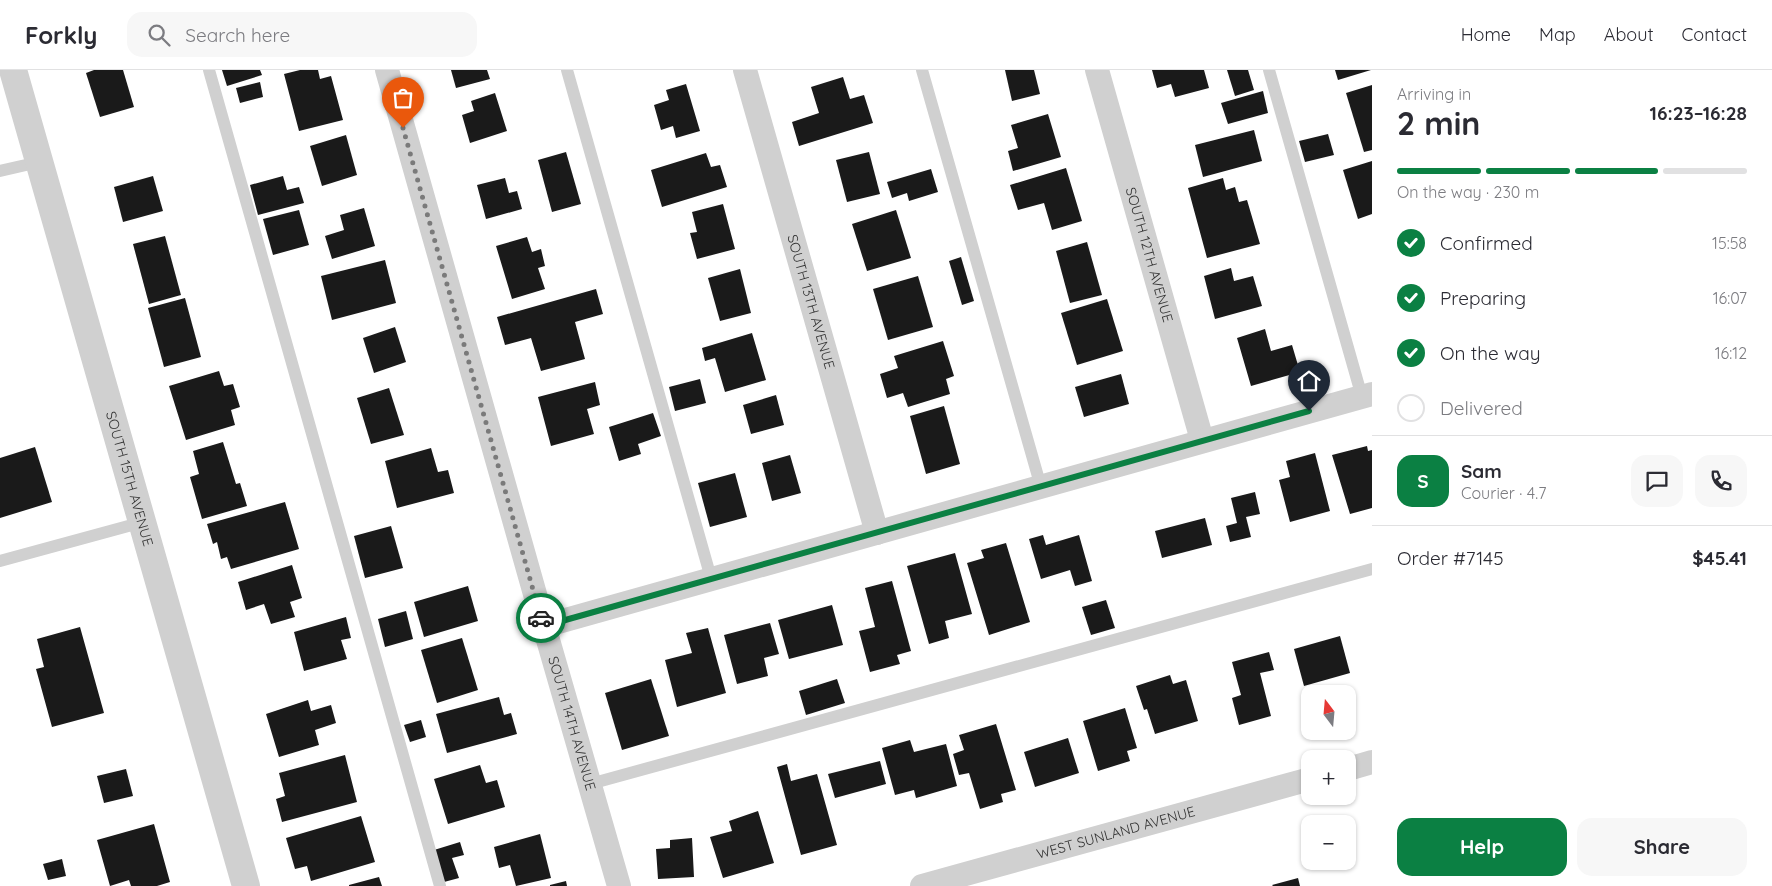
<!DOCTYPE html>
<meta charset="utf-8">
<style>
:root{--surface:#fff;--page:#f7f7f7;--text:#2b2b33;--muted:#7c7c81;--line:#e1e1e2;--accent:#0b8043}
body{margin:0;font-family:Quicksand,sans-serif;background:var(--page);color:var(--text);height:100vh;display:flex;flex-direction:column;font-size:19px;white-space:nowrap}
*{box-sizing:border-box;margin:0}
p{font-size:16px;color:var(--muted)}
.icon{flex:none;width:28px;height:28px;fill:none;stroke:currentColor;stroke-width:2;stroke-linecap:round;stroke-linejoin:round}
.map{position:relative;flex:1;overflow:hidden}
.drawer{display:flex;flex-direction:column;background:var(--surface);width:400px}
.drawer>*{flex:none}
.needle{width:32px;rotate:344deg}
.fabs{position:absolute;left:1301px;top:615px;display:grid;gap:10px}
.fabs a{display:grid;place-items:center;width:55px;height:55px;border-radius:10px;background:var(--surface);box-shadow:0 1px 4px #0004;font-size:25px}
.pin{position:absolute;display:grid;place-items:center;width:42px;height:42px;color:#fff;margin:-51px -21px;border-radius:50% 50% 50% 0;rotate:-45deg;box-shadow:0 0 5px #0007}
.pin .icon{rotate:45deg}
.courier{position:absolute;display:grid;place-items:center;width:50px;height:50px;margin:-25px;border:4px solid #0b8043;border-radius:50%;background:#fff;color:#222;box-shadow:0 1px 6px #0007}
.overview em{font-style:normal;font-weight:700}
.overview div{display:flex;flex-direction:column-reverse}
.overview{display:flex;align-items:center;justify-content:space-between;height:85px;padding:0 25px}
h1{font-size:32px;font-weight:700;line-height:38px}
.bar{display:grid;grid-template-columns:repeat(4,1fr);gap:8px 5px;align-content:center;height:60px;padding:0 25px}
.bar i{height:6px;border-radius:4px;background:var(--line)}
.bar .selected{background:var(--accent)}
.bar p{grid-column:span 4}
.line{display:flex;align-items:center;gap:12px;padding:0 25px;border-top:1px solid var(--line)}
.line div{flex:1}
.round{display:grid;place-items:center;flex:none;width:52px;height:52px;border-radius:15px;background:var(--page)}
ol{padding:0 25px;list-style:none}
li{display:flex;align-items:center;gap:15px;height:55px}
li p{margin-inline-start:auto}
li .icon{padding:5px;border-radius:50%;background:var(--accent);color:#fff;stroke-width:4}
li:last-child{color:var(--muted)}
li i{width:28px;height:28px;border:2px solid var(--line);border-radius:50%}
.action{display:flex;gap:10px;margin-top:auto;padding:10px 25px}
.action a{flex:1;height:58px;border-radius:15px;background:var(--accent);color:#fff;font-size:20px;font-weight:700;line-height:58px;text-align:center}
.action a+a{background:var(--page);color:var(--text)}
header{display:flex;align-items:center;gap:30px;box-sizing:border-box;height:70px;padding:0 25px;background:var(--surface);border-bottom:1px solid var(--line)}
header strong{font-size:24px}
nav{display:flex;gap:28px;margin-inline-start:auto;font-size:18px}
.search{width:350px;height:45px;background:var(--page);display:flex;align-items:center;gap:12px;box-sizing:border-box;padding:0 18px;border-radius:15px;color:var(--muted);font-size:19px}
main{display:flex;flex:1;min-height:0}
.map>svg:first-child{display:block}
.building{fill:#1a1a1a}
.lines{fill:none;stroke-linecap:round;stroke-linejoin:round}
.service{stroke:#d0d0d0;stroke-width:12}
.minor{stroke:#d0d0d0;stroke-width:24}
.tertiary{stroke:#d0d0d0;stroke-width:28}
.done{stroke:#7a7a7a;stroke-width:5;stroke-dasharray:0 9}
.route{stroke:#0b8043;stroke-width:6}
.labels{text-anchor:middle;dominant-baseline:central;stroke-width:5;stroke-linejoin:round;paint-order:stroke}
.street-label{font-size:14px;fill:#333;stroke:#fff}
</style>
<header>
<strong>Forkly</strong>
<div class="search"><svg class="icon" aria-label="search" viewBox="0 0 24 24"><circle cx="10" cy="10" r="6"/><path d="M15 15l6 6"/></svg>Search here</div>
<nav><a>Home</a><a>Map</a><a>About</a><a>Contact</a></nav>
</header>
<main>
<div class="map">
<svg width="1372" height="816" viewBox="0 0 1372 816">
<rect width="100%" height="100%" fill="#fff"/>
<!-- building -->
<g class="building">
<polygon points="94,0 123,0 134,37 100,47 86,3"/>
<polygon points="222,0 260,0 262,5 227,16"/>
<polygon points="300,0 318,0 320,9 331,6 343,50 299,61 284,4"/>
<polygon points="451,0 487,0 490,9 456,18"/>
<polygon points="1005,0 1034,0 1040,24 1012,31"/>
<polygon points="1152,0 1204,0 1209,18 1175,27 1171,14 1157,18"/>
<polygon points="1227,0 1248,0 1254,20 1235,26"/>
<polygon points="1335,0 1371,0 1338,10"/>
<polygon points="843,7 850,29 864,25 873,53 799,76 792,52 819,43 811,17"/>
<polygon points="260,12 263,27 240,33 236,18"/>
<polygon points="686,14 700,61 676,68 673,56 661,60 654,35 669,30 666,20"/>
<polygon points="1372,15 1372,80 1364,82 1346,23"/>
<polygon points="1263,21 1268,43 1228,54 1221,33"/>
<polygon points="495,23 507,61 470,73 462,45 474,41 471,31"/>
<polygon points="1048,44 1061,87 1013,101 1008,81 1018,78 1011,55"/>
<polygon points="1254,60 1262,91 1203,107 1195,75"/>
<polygon points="1328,64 1334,85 1305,92 1299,71"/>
<polygon points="346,65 357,105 322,116 310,76"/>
<polygon points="566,82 581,134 552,142 538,90"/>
<polygon points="869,82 880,124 847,132 836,90"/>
<polygon points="706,83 711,97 720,95 727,117 662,137 651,100"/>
<polygon points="1372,91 1372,144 1358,149 1343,100"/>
<polygon points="1066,98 1082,151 1052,160 1044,133 1018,140 1010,115"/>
<polygon points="931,99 938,122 909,131 907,123 892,128 887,112"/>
<polygon points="153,106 163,141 123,152 114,117"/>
<polygon points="283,106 287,120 299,117 304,133 258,145 250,115"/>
<polygon points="505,108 509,123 517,121 522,139 486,149 477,115"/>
<polygon points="1223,108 1226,120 1235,117 1239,132 1247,130 1260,174 1207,188 1188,118"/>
<polygon points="723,134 735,179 697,189 690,163 697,162 692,142"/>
<polygon points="364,138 375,176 332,189 325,166 344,160 340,145"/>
<polygon points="299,140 309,175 273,185 263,149"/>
<polygon points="896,140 911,188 867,201 852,154"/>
<polygon points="165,166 181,225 149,234 133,174"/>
<polygon points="527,167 532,182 541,179 545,196 538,198 545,219 512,229 496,176"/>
<polygon points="1087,172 1102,225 1070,233 1056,181"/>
<polygon points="961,187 974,231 962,235 949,191"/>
<polygon points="385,190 396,233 332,250 321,206"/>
<polygon points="1231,198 1234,211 1253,206 1262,236 1215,249 1204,206"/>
<polygon points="740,199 751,243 720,251 708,208"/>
<polygon points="918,206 933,257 888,270 873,219"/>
<polygon points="596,219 603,244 575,252 585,289 541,301 531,268 505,275 497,247"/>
<polygon points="185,228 201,287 164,297 148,238"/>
<polygon points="1107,229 1123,281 1077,295 1061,243"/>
<polygon points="395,257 406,292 374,303 363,268"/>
<polygon points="1265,259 1271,281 1292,275 1300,302 1251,316 1237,268"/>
<polygon points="752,263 766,310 725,322 715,288 705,291 702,278"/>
<polygon points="943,271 954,306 946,309 950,324 908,337 903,323 887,328 880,304 898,298 894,286"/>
<polygon points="219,301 224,316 233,314 240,337 231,340 235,355 186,370 169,316"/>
<polygon points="1121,304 1129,334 1084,347 1075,317"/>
<polygon points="700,309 706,333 675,341 669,317"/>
<polygon points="595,312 600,335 587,339 594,364 551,376 538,327"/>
<polygon points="389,318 404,365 371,374 357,328"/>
<polygon points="776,325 784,355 751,364 743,335"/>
<polygon points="944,336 960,394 926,404 910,346"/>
<polygon points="653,343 661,366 638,374 641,384 619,391 609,357"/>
<polygon points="223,372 236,414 240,413 247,436 202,449 190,407 199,404 193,381"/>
<polygon points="1367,376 1368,381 1372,380 1372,438 1350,444 1332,385"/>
<polygon points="35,377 52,432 0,448 0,388"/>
<polygon points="431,378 438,402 448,400 454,423 397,438 385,391"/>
<polygon points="1315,383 1330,441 1290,452 1279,410 1290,407 1286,391"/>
<polygon points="790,385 801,423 772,431 762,393"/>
<polygon points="735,403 747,447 710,457 698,413"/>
<polygon points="1255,422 1260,444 1246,447 1251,467 1230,472 1226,456 1237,453 1231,428"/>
<polygon points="285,432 299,479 231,499 227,487 221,489 217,472 213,474 207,454"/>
<polygon points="1205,448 1212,475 1162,488 1155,461"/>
<polygon points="391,456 403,498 365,508 354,466"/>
<polygon points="1043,465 1046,475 1079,465 1092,511 1075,516 1070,500 1041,509 1029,469"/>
<polygon points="1006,473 1030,552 989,565 967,493 984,488 981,480"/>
<polygon points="955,483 972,544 945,551 949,568 929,574 907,496"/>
<polygon points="292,495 302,528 290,532 295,547 271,554 264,534 246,540 238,512"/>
<polygon points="892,511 911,581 897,585 900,594 870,602 859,561 875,557 865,518"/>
<polygon points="468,516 478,551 424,567 414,532"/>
<polygon points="1106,530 1115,558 1091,565 1082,537"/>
<polygon points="832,535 843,575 789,589 778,550"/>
<polygon points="406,541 413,569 385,577 378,549"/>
<polygon points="346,547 351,568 341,570 347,589 304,601 294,562"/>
<polygon points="770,553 779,584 764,588 768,606 737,614 724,565"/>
<polygon points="80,557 104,643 52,657 36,599 44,597 37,569"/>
<polygon points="708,558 726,623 677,637 665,590 692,583 686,563"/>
<polygon points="1340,566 1350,603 1304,616 1294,579"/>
<polygon points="462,568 478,620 437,633 421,580"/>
<polygon points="1269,582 1274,600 1260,603 1271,646 1239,655 1232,628 1241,625 1232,592"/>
<polygon points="1170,605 1173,614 1186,610 1198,651 1155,664 1147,639 1144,640 1136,616"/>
<polygon points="651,609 669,666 622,680 605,623"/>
<polygon points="837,609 845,633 806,645 799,621"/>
<polygon points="499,627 504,645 511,643 517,664 447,683 436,644"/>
<polygon points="308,630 311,641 331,635 336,653 315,660 319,675 279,687 266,644"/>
<polygon points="1125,638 1137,678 1127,681 1130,691 1098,701 1083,651"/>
<polygon points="421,650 426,667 410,672 404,655"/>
<polygon points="996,654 1016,720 1001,724 1003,732 980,739 969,703 959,705 953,684 964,680 959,665"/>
<polygon points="1068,668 1079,703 1035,717 1024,682"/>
<polygon points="910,670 914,682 946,674 957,716 916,728 914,720 895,725 882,678"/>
<polygon points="345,685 357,732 282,752 276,729 285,726 279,703"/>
<polygon points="880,691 886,714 835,728 828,704"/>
<polygon points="787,694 791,711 817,704 837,775 801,785 777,697"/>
<polygon points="480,695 486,713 497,710 505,737 448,754 434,709"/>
<polygon points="126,699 133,726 104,733 97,706"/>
<polygon points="758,741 774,793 723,808 710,767 732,761 729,751"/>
<polygon points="361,746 375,792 311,811 307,796 295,799 286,768"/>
<polygon points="154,754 170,812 157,816 131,816 129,810 110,816 97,770"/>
<polygon points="540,764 551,808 516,816 510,795 499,798 494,777"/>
<polygon points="692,768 694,807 658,809 656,779 670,778 670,770"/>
<polygon points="460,772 464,785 452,788 459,808 444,812 434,780"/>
<polygon points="62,789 66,806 48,810 43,794"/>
<polygon points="379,807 382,816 349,816 349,815"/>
<polygon points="1298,808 1300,816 1273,816 1272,815"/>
<polygon points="566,811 567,816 550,816 550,815"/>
</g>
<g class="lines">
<!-- service -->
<g class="service">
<polyline points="209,0 440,816"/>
<polyline points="567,0 711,508"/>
<polyline points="922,0 1041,417"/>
<polyline points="1269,0 1362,327"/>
<polyline points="0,101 39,92"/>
<polyline points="0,491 143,452"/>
<polyline points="590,714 1372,499"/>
</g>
<!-- minor -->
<g class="minor">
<path id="s1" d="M387,0L544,556L619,816"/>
<path id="s2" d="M745,0L877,463"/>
<path id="s3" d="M1097,0L1202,370"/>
<polyline points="544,556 1372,324"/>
<polyline points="1348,699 1372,692"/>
<path id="s4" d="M922,816L1310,709"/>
</g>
<!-- tertiary -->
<path class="tertiary" id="s5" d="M13,0L246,816"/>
</g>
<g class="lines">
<!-- done -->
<polyline class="done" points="403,58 541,548"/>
<!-- route -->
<polyline class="route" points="541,548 544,556 1309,341"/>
</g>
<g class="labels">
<!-- street labels -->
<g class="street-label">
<text stroke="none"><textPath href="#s3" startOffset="192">SOUTH 12TH AVENUE</textPath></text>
<text stroke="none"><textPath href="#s2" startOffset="241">SOUTH 13TH AVENUE</textPath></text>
<text stroke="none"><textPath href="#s5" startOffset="425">SOUTH 15TH AVENUE</textPath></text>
<text stroke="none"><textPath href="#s1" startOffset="679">SOUTH 14TH AVENUE</textPath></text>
<text stroke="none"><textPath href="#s4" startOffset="201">WEST SUNLAND AVENUE</textPath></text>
</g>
</g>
</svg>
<div class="fabs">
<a><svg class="needle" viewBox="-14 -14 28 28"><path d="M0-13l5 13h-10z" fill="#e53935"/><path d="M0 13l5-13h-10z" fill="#7c7c81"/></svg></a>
<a>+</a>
<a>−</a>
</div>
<div class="pin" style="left:403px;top:58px;background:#ea580c"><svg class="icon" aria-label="bag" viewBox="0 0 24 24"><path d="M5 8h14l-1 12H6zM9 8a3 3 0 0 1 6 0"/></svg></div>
<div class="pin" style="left:1309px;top:341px;background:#1f2937"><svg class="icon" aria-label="home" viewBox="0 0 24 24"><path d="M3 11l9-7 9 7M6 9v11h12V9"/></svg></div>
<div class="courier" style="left:541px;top:548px"><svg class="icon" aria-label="car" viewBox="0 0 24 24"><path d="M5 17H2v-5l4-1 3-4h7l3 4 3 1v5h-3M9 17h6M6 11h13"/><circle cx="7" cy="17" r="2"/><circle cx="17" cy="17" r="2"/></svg></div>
</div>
<section class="drawer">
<div class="overview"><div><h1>2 min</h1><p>Arriving in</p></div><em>16:23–16:28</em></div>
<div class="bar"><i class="selected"></i><i class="selected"></i><i class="selected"></i><i></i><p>On the way · 230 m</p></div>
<ol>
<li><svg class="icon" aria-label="check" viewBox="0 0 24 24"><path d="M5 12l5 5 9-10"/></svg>Confirmed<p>15:58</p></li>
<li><svg class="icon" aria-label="check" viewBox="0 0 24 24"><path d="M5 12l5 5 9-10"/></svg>Preparing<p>16:07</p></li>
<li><svg class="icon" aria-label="check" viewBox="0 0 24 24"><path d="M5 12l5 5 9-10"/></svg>On the way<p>16:12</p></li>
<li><i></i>Delivered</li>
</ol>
<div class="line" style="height:90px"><b class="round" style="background:var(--accent);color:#fff">S</b><div><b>Sam</b><p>Courier · 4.7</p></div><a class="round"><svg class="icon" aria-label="chat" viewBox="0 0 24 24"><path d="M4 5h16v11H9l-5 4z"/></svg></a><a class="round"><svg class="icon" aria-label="phone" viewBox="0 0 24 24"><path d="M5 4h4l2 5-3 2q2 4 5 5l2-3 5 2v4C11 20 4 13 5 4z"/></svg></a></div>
<div class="line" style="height:65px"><div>Order #7145</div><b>$45.41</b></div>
<div class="action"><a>Help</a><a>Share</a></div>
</section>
</main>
